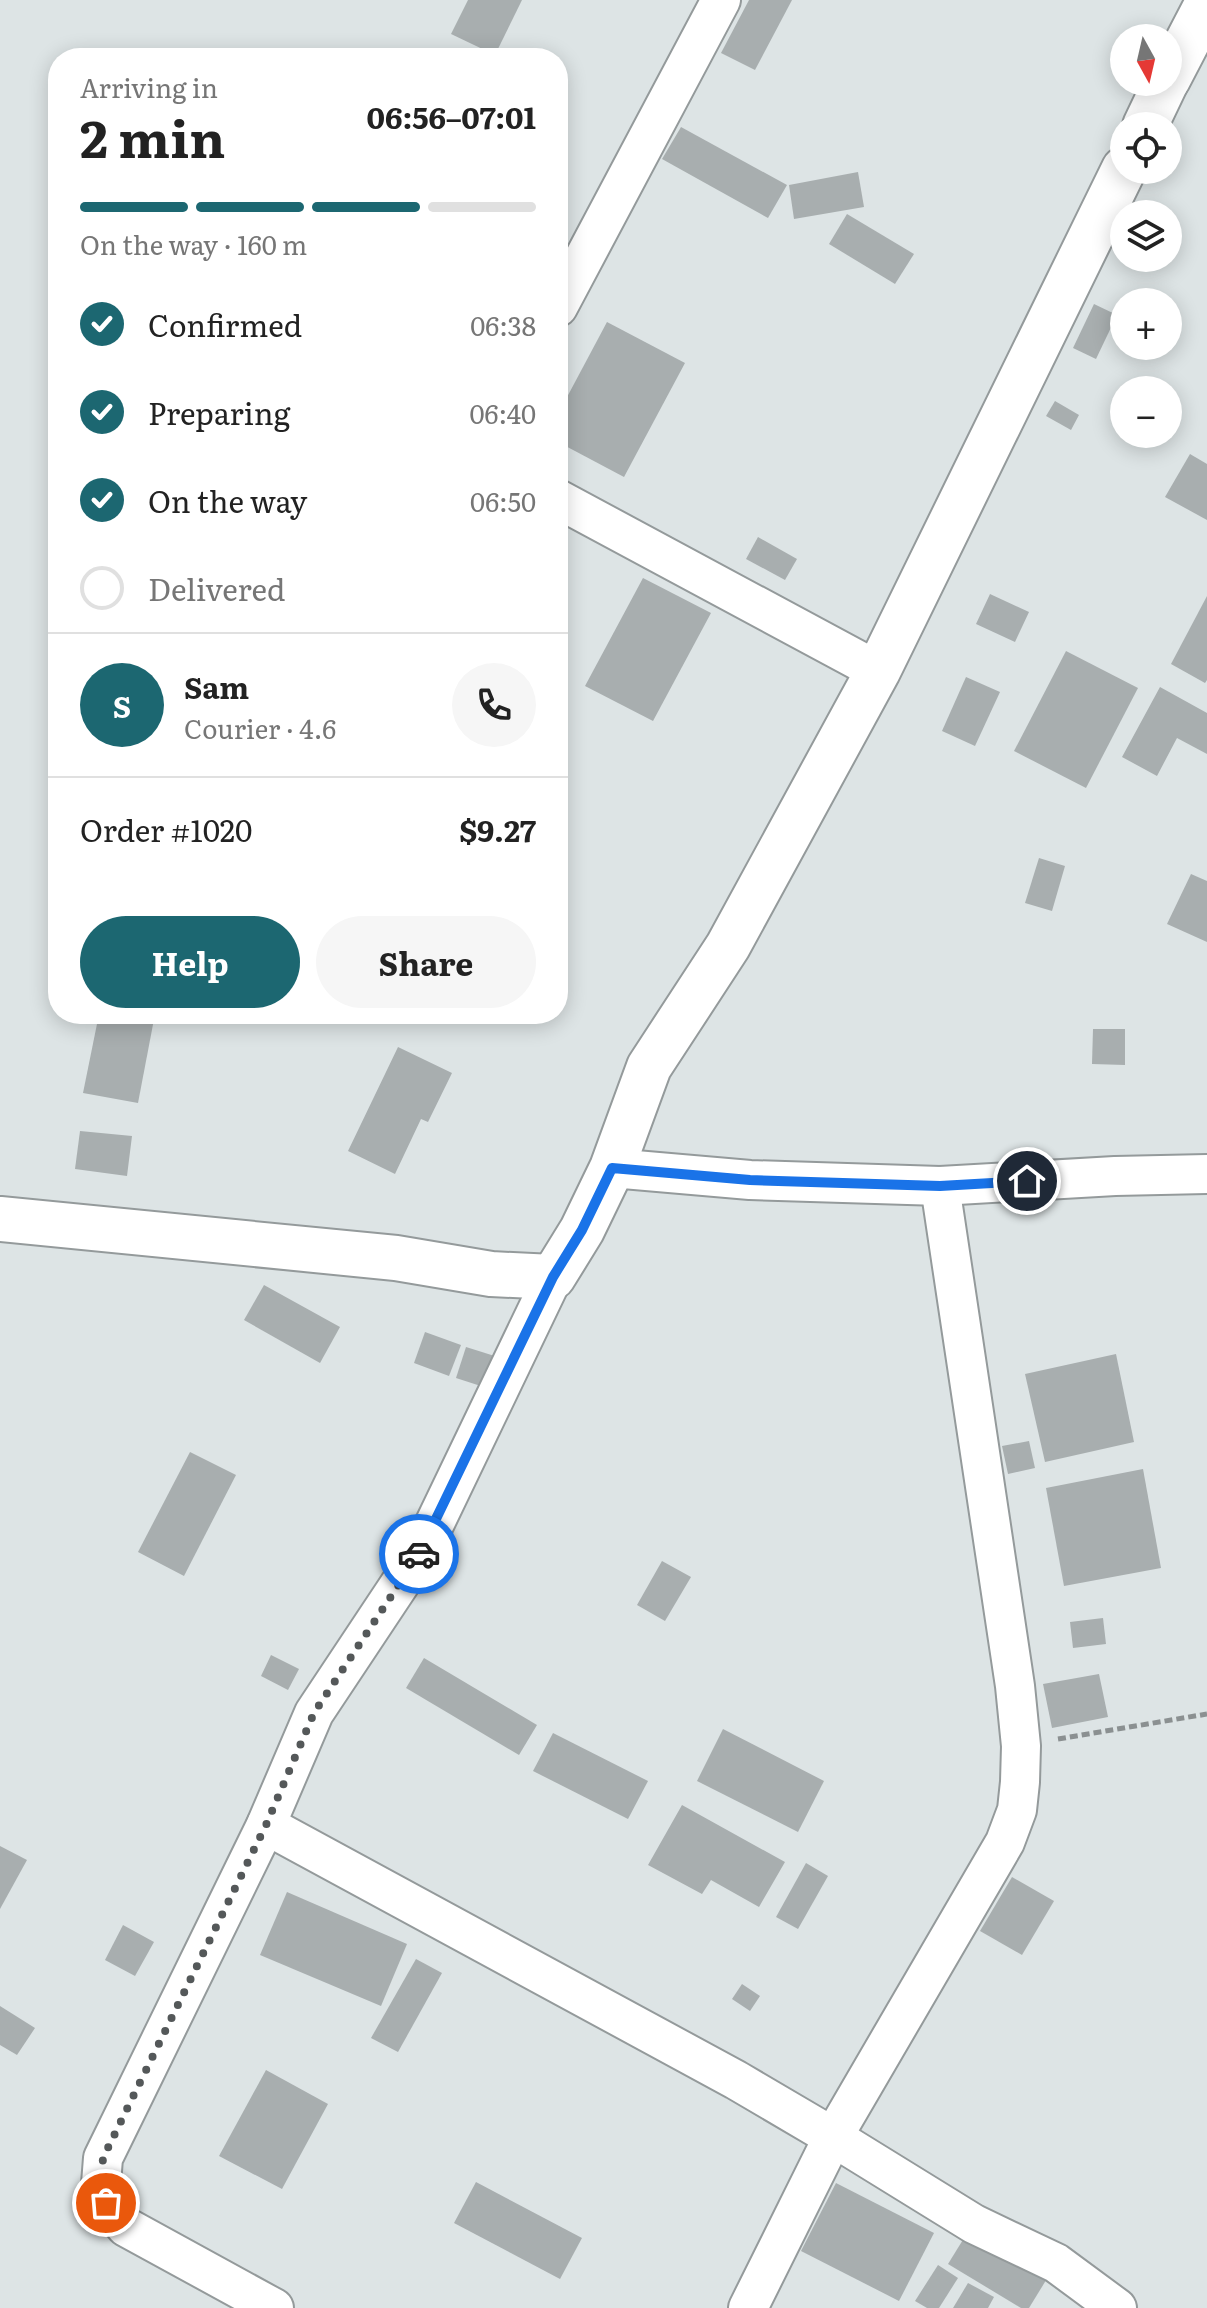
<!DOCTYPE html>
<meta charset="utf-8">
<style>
:root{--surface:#fff;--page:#f6f6f6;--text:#222;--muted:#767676;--line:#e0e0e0;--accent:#1c6771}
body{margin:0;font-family:Literata,serif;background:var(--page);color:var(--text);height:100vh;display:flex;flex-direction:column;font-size:30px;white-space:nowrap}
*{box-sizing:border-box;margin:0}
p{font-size:26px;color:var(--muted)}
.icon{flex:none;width:44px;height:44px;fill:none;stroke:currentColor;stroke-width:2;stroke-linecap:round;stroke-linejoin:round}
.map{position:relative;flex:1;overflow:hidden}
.side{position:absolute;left:48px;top:48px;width:520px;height:976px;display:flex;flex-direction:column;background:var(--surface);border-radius:32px;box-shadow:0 4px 20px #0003}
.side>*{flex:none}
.needle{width:52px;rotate:172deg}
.fabs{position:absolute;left:1110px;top:24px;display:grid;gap:16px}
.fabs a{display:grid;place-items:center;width:72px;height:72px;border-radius:50%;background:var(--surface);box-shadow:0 4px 20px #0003;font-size:40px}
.pin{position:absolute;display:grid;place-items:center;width:68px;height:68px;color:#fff;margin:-34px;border:4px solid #fff;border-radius:50%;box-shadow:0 2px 8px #0007}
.courier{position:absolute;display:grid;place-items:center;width:80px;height:80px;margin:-40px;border:6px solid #1a73e8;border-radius:50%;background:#fff;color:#222;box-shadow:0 2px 10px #0007}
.summary em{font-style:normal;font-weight:700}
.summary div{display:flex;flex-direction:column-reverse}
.summary{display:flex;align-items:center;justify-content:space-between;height:136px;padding:0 32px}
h1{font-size:52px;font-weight:700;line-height:60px}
.bar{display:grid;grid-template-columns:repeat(4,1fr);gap:12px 8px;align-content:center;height:96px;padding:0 32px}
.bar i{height:10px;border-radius:6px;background:var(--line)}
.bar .active{background:var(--accent)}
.bar p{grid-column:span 4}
.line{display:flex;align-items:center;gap:20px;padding:0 32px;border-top:2px solid var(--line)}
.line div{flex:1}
.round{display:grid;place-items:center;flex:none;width:84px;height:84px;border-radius:42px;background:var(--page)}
ol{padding:0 32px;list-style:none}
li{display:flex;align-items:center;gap:24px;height:88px}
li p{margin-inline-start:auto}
li .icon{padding:8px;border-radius:50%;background:var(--accent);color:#fff;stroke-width:4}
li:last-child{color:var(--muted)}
li i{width:44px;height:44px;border:4px solid var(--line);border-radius:50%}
.cta{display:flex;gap:16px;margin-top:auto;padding:16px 32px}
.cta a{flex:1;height:92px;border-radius:48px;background:var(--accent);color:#fff;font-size:32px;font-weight:700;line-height:92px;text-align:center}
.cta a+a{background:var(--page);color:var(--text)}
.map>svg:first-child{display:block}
.building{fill:#a8aeaf}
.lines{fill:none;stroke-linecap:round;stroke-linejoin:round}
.minor-casing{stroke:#949a9b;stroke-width:42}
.tertiary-casing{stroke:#949a9b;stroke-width:48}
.path{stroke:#8b9091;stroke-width:5;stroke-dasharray:8 4;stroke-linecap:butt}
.minor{stroke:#fff;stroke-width:38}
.tertiary{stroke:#fff;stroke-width:44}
.done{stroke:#545859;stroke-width:8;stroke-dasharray:0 14.4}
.route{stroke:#1a73e8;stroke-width:10}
</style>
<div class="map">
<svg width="1207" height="2308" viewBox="0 0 1207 2308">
<rect width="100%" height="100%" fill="#dde4e5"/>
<!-- building -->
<g class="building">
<polygon points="468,0 522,0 495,55 451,34"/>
<polygon points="749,0 792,0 755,70 721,53"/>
<polygon points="681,127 787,185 768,218 662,159"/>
<polygon points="858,172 864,207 794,219 789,185"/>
<polygon points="847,214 914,254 895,284 829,244"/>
<polygon points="1094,304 1117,315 1096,359 1073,348"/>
<polygon points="607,322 685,363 624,477 558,442 558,414"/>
<polygon points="1055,401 1079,415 1071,430 1046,416"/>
<polygon points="1190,454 1207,464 1207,520 1165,497"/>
<polygon points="758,537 797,559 785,580 746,559"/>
<polygon points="643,578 711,613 653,721 585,686"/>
<polygon points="990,594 1029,612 1015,642 976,624"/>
<polygon points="1207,596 1207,680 1205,683 1171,664"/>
<polygon points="1066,651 1138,688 1086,788 1014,751"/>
<polygon points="966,677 1000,692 975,746 942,731"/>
<polygon points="1160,687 1207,713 1207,754 1177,738 1157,776 1122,757"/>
<polygon points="1039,858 1065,866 1052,911 1025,903"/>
<polygon points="1191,874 1207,881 1207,942 1167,924"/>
<polygon points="99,1014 155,1014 138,1103 83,1093"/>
<polygon points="1093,1029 1125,1029 1125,1065 1092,1064"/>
<polygon points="398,1047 452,1073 428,1122 421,1119 395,1174 348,1151"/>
<polygon points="80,1131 132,1136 127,1176 75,1169"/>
<polygon points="264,1285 340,1327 320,1363 244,1320"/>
<polygon points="425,1332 461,1345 449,1376 414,1363"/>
<polygon points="466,1347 501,1358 490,1389 456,1378"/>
<polygon points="1116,1354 1134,1442 1045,1462 1025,1374"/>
<polygon points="1029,1441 1035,1468 1008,1474 1002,1446"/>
<polygon points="190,1452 236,1475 184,1576 138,1552"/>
<polygon points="1143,1469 1161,1568 1064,1586 1046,1488"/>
<polygon points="662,1561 691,1577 665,1621 637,1605"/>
<polygon points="1103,1618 1106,1644 1073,1648 1070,1622"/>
<polygon points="271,1655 299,1669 288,1690 261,1676"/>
<polygon points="424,1658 537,1725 519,1755 406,1688"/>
<polygon points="1099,1674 1108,1717 1052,1728 1043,1684"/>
<polygon points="723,1729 824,1781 798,1832 697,1781"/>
<polygon points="553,1733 648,1781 628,1819 533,1771"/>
<polygon points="682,1805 785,1862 759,1907 711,1880 702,1894 648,1865"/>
<polygon points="0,1846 27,1860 0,1909"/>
<polygon points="806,1863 828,1876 798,1929 776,1917"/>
<polygon points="1012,1877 1054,1901 1022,1955 980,1931"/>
<polygon points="287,1892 407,1944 381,2006 260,1955"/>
<polygon points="123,1925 154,1942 135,1976 105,1960"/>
<polygon points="416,1959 442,1973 398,2052 371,2038"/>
<polygon points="742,1984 760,1996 750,2011 732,1999"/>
<polygon points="0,2006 35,2028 17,2055 0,2045"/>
<polygon points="266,2070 328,2104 282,2189 219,2156"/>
<polygon points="476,2182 582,2238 560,2279 454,2223"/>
<polygon points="836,2183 934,2233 899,2301 801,2251"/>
<polygon points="969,2230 1048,2277 1029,2308 1021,2308 948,2264"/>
<polygon points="938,2265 958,2278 939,2308 927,2308 915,2301"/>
<polygon points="968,2283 994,2297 988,2308 953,2308"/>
</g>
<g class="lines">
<!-- minor casing -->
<g class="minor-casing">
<g id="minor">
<polyline points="558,307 721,0"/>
<polyline points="558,499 878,671"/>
<polyline points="612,1168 750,1180 940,1186 1115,1176 1207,1174"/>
<polyline points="266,1825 736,2080 833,2137 974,2224 1056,2263 1117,2308"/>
<polyline points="274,2308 126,2227 106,2203 101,2184 103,2158 266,1825 314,1713 421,1552 553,1277"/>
<polyline points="748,2308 833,2137 1005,1842 1017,1810 1020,1782 1021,1746 1015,1686 940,1186"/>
</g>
</g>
<!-- tertiary casing -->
<g class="tertiary-casing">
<g id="tertiary">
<polyline points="1168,79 1207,4"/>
<polyline points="1145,126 1166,82"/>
<polyline points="0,1219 396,1258 491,1274 553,1277 582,1230 612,1168 649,1067 728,946 878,671 1124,169"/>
</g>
</g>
<!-- path -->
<polyline class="path" points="1058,1739 1207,1714"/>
<!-- minor -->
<use href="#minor" class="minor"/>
<!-- tertiary -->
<use href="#tertiary" class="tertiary"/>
</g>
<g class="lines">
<!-- done -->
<polyline class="done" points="106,2203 101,2184 103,2158 266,1825 314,1713 419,1554"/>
<!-- route -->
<polyline class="route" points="419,1554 553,1277 582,1230 612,1168 750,1180 940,1186 1027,1181"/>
</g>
</svg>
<div class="fabs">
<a><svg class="needle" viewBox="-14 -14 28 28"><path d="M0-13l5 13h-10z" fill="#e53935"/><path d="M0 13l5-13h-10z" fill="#767676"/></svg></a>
<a><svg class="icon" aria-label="locate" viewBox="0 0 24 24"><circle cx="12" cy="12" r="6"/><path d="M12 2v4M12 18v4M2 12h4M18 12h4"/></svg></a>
<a><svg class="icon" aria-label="layers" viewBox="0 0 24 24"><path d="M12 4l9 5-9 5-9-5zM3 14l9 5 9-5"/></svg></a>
<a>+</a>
<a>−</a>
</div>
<div class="pin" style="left:106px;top:2203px;background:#ea580c"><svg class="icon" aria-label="bag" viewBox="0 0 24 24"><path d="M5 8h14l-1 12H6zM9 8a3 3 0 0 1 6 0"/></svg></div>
<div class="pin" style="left:1027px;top:1181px;background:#1f2937"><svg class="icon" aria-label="home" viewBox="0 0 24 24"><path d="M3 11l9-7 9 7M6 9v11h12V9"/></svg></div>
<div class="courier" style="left:419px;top:1554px"><svg class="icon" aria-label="car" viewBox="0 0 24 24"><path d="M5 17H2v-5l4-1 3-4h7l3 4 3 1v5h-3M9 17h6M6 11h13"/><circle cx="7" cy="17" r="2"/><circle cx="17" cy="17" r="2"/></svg></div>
<section class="side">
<div class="summary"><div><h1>2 min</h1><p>Arriving in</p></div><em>06:56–07:01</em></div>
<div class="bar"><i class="active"></i><i class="active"></i><i class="active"></i><i></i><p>On the way · 160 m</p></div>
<ol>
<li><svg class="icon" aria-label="check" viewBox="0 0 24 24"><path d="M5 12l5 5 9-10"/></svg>Confirmed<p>06:38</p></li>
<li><svg class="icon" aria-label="check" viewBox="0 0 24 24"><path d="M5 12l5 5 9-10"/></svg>Preparing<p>06:40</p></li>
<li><svg class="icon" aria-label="check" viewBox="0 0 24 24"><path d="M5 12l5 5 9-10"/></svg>On the way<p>06:50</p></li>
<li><i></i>Delivered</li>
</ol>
<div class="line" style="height:144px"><b class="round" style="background:var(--accent);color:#fff">S</b><div><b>Sam</b><p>Courier · 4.6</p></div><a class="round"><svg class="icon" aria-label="phone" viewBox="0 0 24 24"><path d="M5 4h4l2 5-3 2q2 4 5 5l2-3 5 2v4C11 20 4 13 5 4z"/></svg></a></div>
<div class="line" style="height:104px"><div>Order #1020</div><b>$9.27</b></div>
<div class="cta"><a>Help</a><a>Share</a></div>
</section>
</div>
